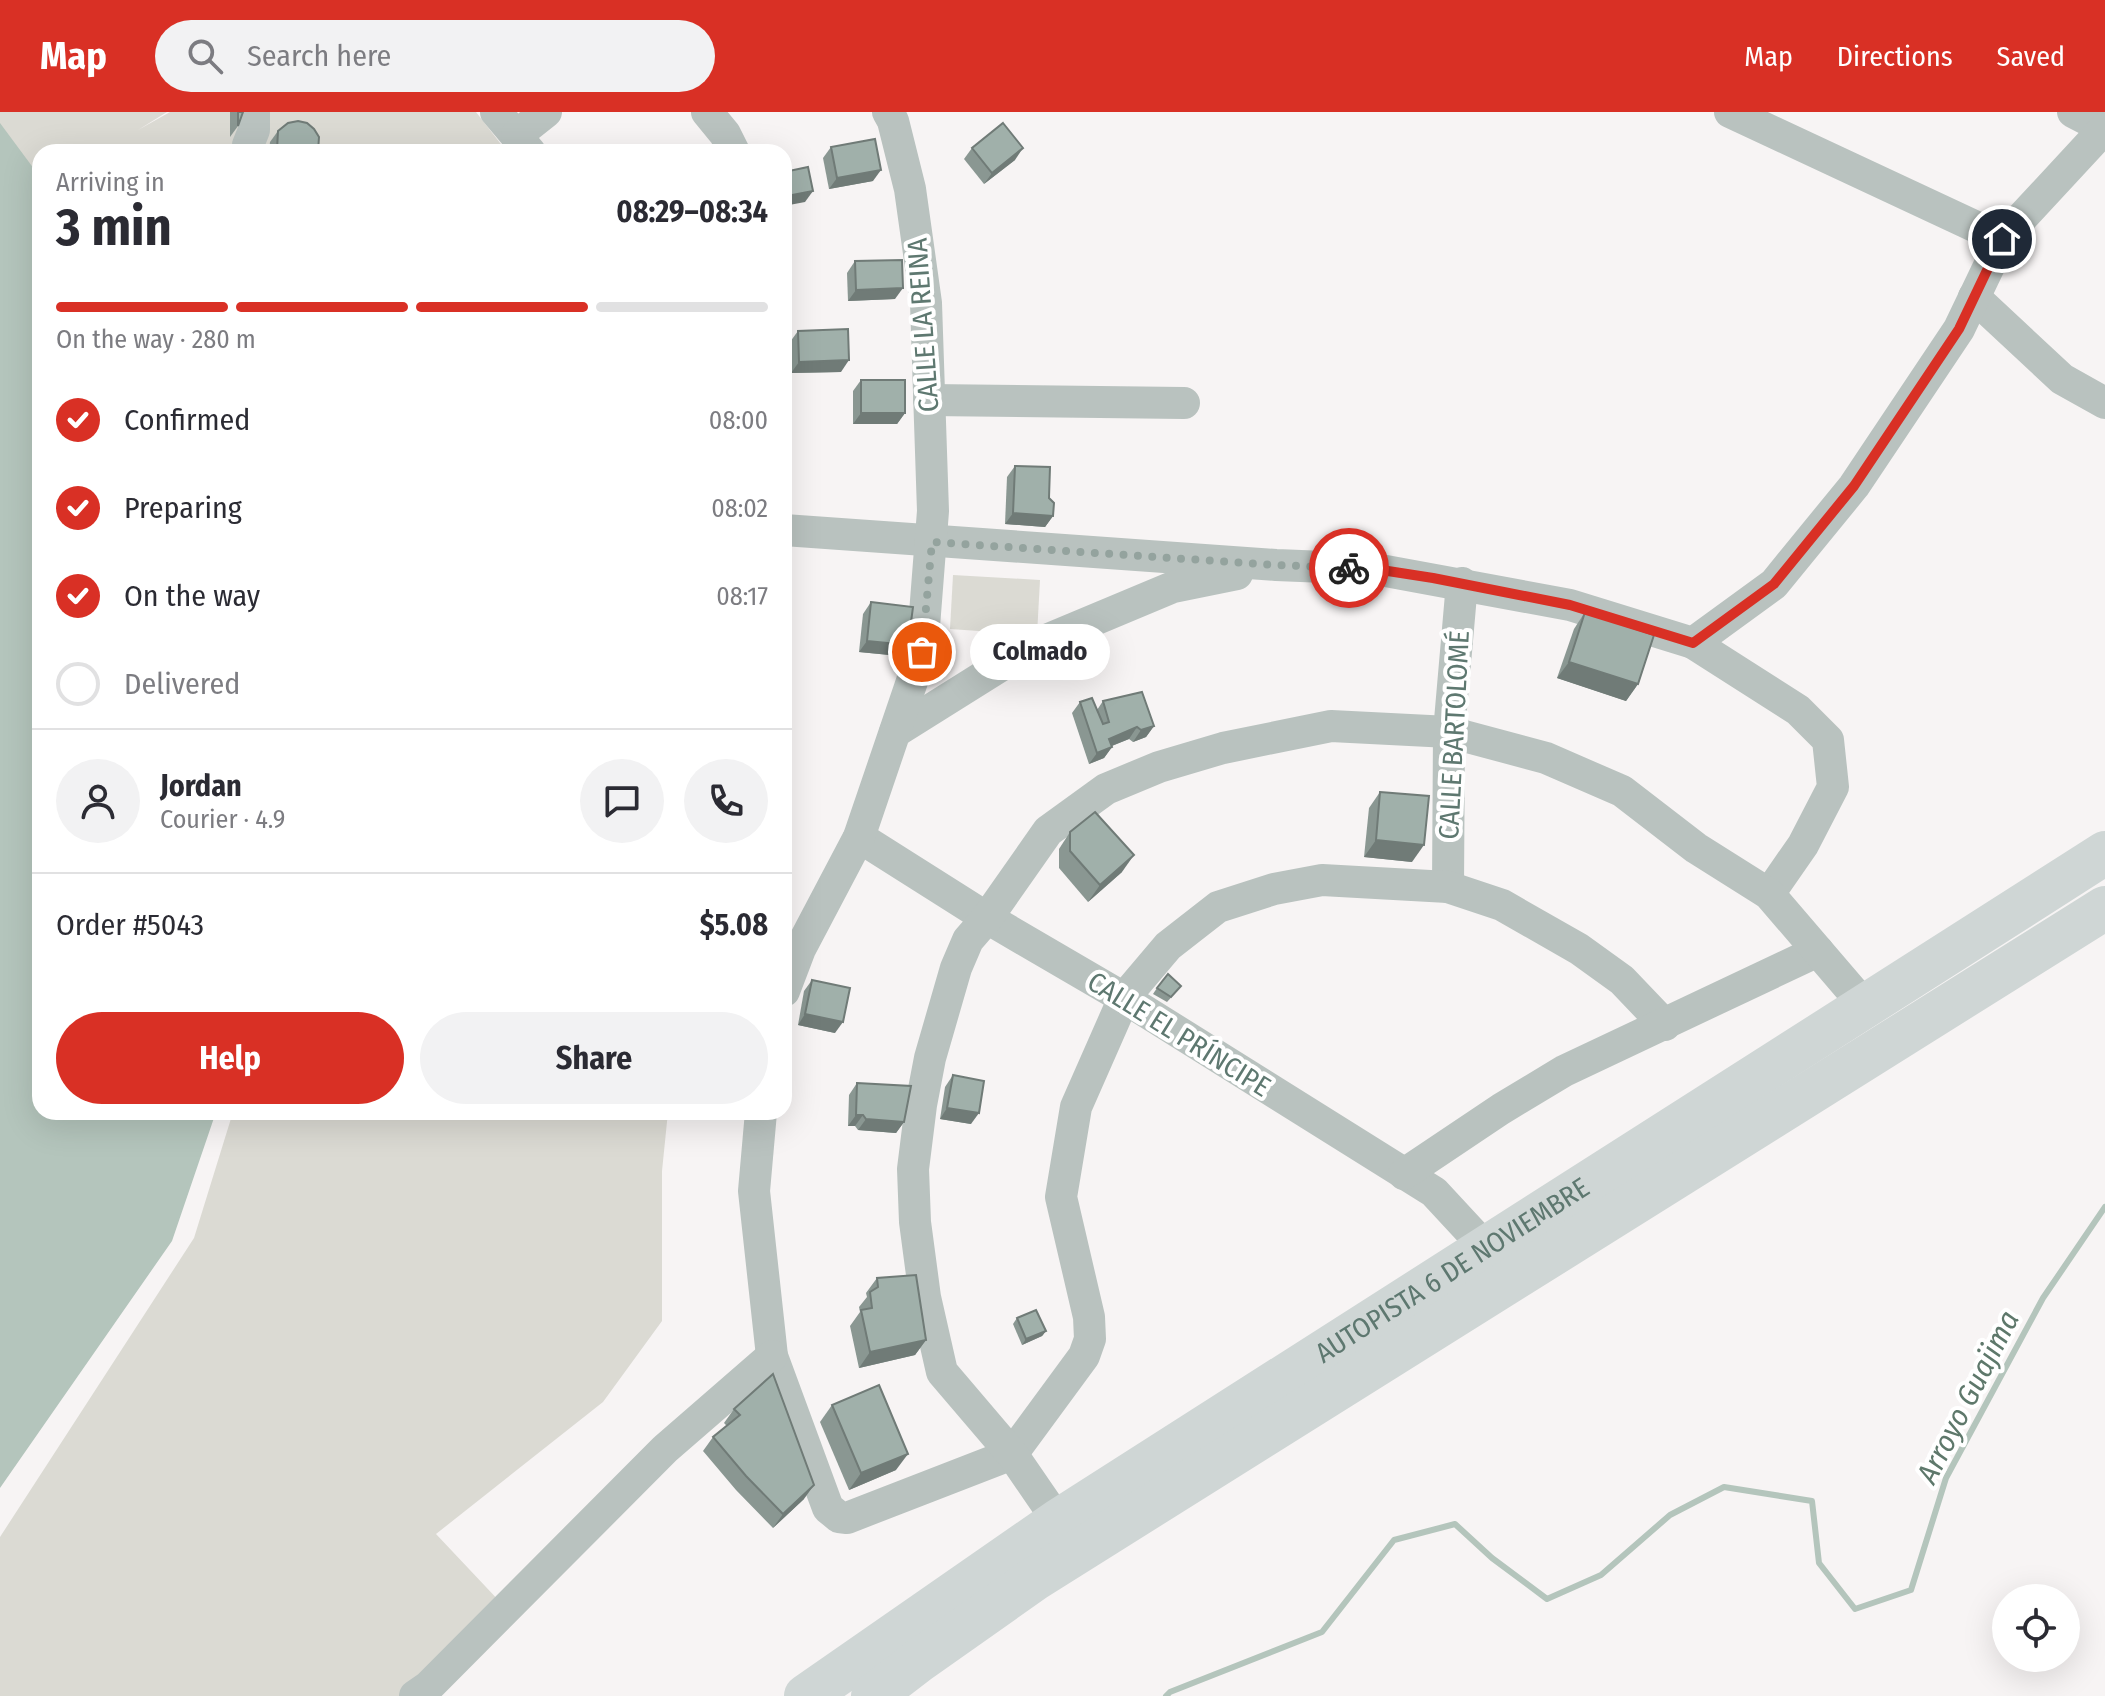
<!DOCTYPE html>
<meta charset="utf-8">
<style>
:root{--surface:#fff;--page:#f2f2f3;--text:#2b2b33;--muted:#7c7c81;--line:#e1e1e2;--accent:#d93025}
body{margin:0;font-family:"Fira Sans Condensed",sans-serif;background:var(--page);color:var(--text);height:100vh;display:flex;flex-direction:column;font-size:30px;white-space:nowrap}
*{box-sizing:border-box;margin:0}
p{font-size:26px;color:var(--muted)}
.icon{flex:none;width:44px;height:44px;fill:none;stroke:currentColor;stroke-width:2;stroke-linecap:round;stroke-linejoin:round}
.map{position:relative;flex:1;overflow:hidden}
.side{position:absolute;left:32px;top:32px;width:760px;height:976px;display:flex;flex-direction:column;background:var(--surface);border-radius:24px;box-shadow:0 8px 32px #0002}
.side>*{flex:none}
.fabs{position:absolute;left:1992px;top:1472px;display:grid;gap:16px}
.fabs a{display:grid;place-items:center;width:88px;height:88px;border-radius:50%;background:var(--surface);box-shadow:0 8px 32px #0002;font-size:40px}
.pin{position:absolute;display:grid;place-items:center;width:68px;height:68px;color:#fff;margin:-34px;border:4px solid #fff;border-radius:50%;box-shadow:0 2px 8px #0007}
.courier{position:absolute;display:grid;place-items:center;width:80px;height:80px;margin:-40px;border:6px solid #d93025;border-radius:50%;background:#fff;color:#222;box-shadow:0 2px 10px #0007}
.bubble{position:absolute;height:56px;border-radius:28px;background:var(--surface);box-shadow:0 8px 32px #0002;font-size:26px;font-weight:700;line-height:56px;text-align:center}
.overview em{font-style:normal;font-weight:700}
.overview div{display:flex;flex-direction:column-reverse}
.overview{display:flex;align-items:center;justify-content:space-between;height:136px;padding:0 24px}
h1{font-size:52px;font-weight:700;line-height:60px}
.bar{display:grid;grid-template-columns:repeat(4,1fr);gap:12px 8px;align-content:center;height:96px;padding:0 24px}
.bar i{height:10px;border-radius:6px;background:var(--line)}
.bar .on{background:var(--accent)}
.bar p{grid-column:span 4}
.line{display:flex;align-items:center;gap:20px;padding:0 24px;border-top:2px solid var(--line)}
.line div{flex:1}
.round{display:grid;place-items:center;flex:none;width:84px;height:84px;border-radius:42px;background:var(--page)}
ol{padding:0 24px;list-style:none}
li{display:flex;align-items:center;gap:24px;height:88px}
li p{margin-inline-start:auto}
li .icon{padding:8px;border-radius:50%;background:var(--accent);color:#fff;stroke-width:4}
li:last-child{color:var(--muted)}
li i{width:44px;height:44px;border:4px solid var(--line);border-radius:50%}
.action{display:flex;gap:16px;margin-top:auto;padding:16px 24px}
.action a{flex:1;height:92px;border-radius:48px;background:var(--accent);color:#fff;font-size:32px;font-weight:700;line-height:92px;text-align:center}
.action a+a{background:var(--page);color:var(--text)}
header{display:flex;align-items:center;gap:48px;box-sizing:border-box;height:112px;padding:0 40px;background:var(--accent);color:#fff}
header strong{font-size:38px}
nav{display:flex;gap:44px;margin-inline-start:auto;font-size:28px}
.search{width:560px;height:72px;background:var(--page);display:flex;align-items:center;gap:20px;box-sizing:border-box;padding:0 28px;border-radius:44px;color:var(--muted);font-size:30px}
.map>svg:first-child{display:block}
.green{fill:#dbdad3}
.water{fill:#b4c5bc}
.lines{fill:none;stroke-linecap:round;stroke-linejoin:round}
.stream{stroke:#b4c5bc;stroke-width:6}
.minor{stroke:#b9c2bf;stroke-width:32}
.highway{stroke:#cfd6d5;stroke-width:44}
.wall{fill:#8a9792}
.shaded-wall{fill:#707b77}
.building{fill:#a0b0aa;stroke:#707b77;stroke-width:2}
.done{stroke:#94a39e;stroke-width:8;stroke-dasharray:0 14.4}
.route{stroke:#d93025;stroke-width:10}
.labels{text-anchor:middle;dominant-baseline:central;stroke-width:8;stroke-linejoin:round;paint-order:stroke}
.street-label{font-size:28px;fill:#5e7870;stroke:#fff}
.water-label{font-size:30px;font-style:italic;fill:#5e786b;stroke:#fff}
</style>
<header>
<strong>Map</strong>
<div class="search"><svg class="icon" aria-label="search" viewBox="0 0 24 24"><circle cx="10" cy="10" r="6"/><path d="M15 15l6 6"/></svg>Search here</div>
<nav><a>Map</a><a>Directions</a><a>Saved</a></nav>
</header>
<div class="map">
<svg width="2105" height="1584" viewBox="0 0 2105 1584">
<rect width="100%" height="100%" fill="#f7f4f4"/>
<!-- green -->
<g class="green">
<polygon points="0,0 167,0 138,18 170,0 476,0 507,40 40,40 40,65 0,15"/>
<polygon points="953,463 1040,468 1037,523 950,517"/>
<polygon points="233,1000 668,1000 662,1059 662,1209 603,1290 436,1422 502,1492 415,1584 0,1584 0,1425 194,1126"/>
</g>
<!-- water -->
<polygon class="water" points="0,11 40,65 40,1000 216,1000 172,1129 0,1376"/>
<g class="lines">
<!-- stream -->
<polyline class="stream" points="1166,1584 1170,1580 1322,1520 1394,1428 1455,1412 1492,1446 1547,1487 1601,1463 1670,1403 1724,1375 1812,1389 1819,1451 1855,1497 1911,1478 1946,1366 2043,1186 2105,1095"/>
<!-- minor -->
<g class="minor">
<polyline points="496,0 530,40"/>
<polyline points="707,0 725,22 734,40"/>
<polyline points="1730,0 2002,127"/>
<polyline points="2073,0 2104,16"/>
<polyline points="517,23 546,0"/>
<polyline points="248,33 254,18 254,0"/>
<polyline points="1974,185 2062,267 2105,291"/>
<polyline points="929,288 1184,291"/>
<polyline points="784,418 1276,453 1375,457 1570,493 1693,531 1774,472 1854,374 1959,217 2002,127 2105,16"/>
<polyline points="1693,531 1798,598 1828,628 1833,675 1803,733 1769,782"/>
<polyline points="895,620 1032,534 1173,475 1237,462"/>
<polyline points="859,725 987,806 1124,886 1434,1080 1485,1135"/>
<polyline points="1448,775 1449,620 1462,471"/>
<polyline points="784,879 800,837 859,725 922,540 933,399 926,191 910,77 893,9 888,0"/>
<polyline points="761,1000 754,1079 772,1244 828,1396 839,1405 847,1406 1012,1342 1084,1244 1090,1227 1089,1205 1061,1085 1076,995 1124,886 1168,834 1218,795 1274,777 1322,768 1448,775 1502,793 1579,837 1622,868 1665,913"/>
<polyline points="1404,1062 1501,997 1564,959 1818,839"/>
<polyline points="1058,1409 1012,1342 942,1260 925,1185 915,1110 913,1057 921,993 930,946 956,856 968,828 987,806 1048,719 1106,677 1159,655 1223,636 1331,614 1449,620 1546,646 1622,679 1696,736 1769,782 1865,894"/>
<polyline points="415,1584 428,1575 665,1337 772,1244"/>
</g>
<!-- highway -->
<g class="highway">
<path id="s1" d="M806,1584L1058,1409L2105,741"/>
<polyline points="873,1584 917,1550 1036,1466 2105,796"/>
</g>
</g>
<!-- wall -->
<g class="wall">
<polygon points="230,0 243,0 238,14 230,25"/>
<polygon points="278,19 318,40 269,40 270,30"/>
<polygon points="831,35 873,69 829,77 823,46"/>
<polygon points="972,36 1015,48 984,72 964,47"/>
<polygon points="855,149 895,187 848,189 847,161"/>
<polygon points="798,219 841,260 791,261 790,230"/>
<polygon points="861,268 905,301 897,312 853,312 853,279"/>
<polygon points="1015,354 1049,386 1053,404 1045,415 1005,412 1007,365"/>
<polygon points="871,490 900,544 859,540 863,502"/>
<polygon points="1585,500 1638,572 1626,589 1557,566 1574,517"/>
<polygon points="1103,589 1154,614 1146,625 1133,630 1129,627 1112,634 1112,635 1104,646 1089,652 1072,601 1080,590 1097,598"/>
<polygon points="1380,680 1412,750 1364,745 1369,696"/>
<polygon points="1070,720 1122,760 1088,790 1059,756 1059,737"/>
<polygon points="812,868 835,921 798,913 804,879"/>
<polygon points="1157,876 1177,879 1167,890 1153,882"/>
<polygon points="953,963 971,1012 940,1007 945,975"/>
<polygon points="857,971 904,1010 896,1021 858,1018 855,1014 848,1014 849,983"/>
<polygon points="877,1166 926,1228 915,1243 859,1256 850,1214 860,1200 859,1195 867,1185 866,1181"/>
<polygon points="1017,1206 1046,1219 1042,1224 1022,1233 1013,1212"/>
<polygon points="773,1262 804,1387 773,1416 736,1378 703,1339 713,1325 727,1314 724,1311 734,1297"/>
<polygon points="832,1293 896,1358 849,1378 820,1310"/>
</g>
<!-- shaded-wall -->
<g class="shaded-wall">
<polygon points="1023,36 1015,48 984,72 992,61"/>
<polygon points="881,58 873,69 829,77 837,66"/>
<polygon points="813,79 805,90 784,94 784,88 787,84"/>
<polygon points="903,176 895,187 848,189 856,178"/>
<polygon points="849,248 841,260 791,261 799,250"/>
<polygon points="861,301 905,301 897,312 853,312"/>
<polygon points="1013,401 1053,404 1045,415 1005,412"/>
<polygon points="867,529 908,533 900,544 859,540"/>
<polygon points="1569,550 1638,572 1626,589 1557,566"/>
<polygon points="1154,614 1146,625 1133,630 1141,618"/>
<polygon points="1137,615 1129,627 1101,638 1109,627"/>
<polygon points="1112,635 1104,646 1089,652 1097,641"/>
<polygon points="1376,728 1424,733 1412,750 1364,745"/>
<polygon points="1134,743 1122,760 1088,790 1100,773"/>
<polygon points="805,902 843,910 835,921 798,913"/>
<polygon points="947,996 979,1001 971,1012 940,1007"/>
<polygon points="856,1003 863,1003 855,1014 848,1014"/>
<polygon points="866,1007 904,1010 896,1021 858,1018"/>
<polygon points="1046,1219 1042,1224 1022,1233 1026,1227"/>
<polygon points="926,1228 915,1243 859,1256 870,1240"/>
<polygon points="908,1342 896,1358 849,1378 861,1361"/>
<polygon points="814,1373 804,1387 773,1416 783,1402"/>
</g>
<!-- building -->
<g class="building">
<polygon points="238,0 243,0 238,14"/>
<polygon points="298,9 307,11 314,17 319,25 318,40 278,40 277,38 278,19 288,11"/>
<polygon points="1003,11 1023,36 992,61 972,36"/>
<polygon points="875,27 881,58 837,66 831,35"/>
<polygon points="808,55 813,79 787,84 784,69 784,60"/>
<polygon points="902,148 903,176 856,178 855,149"/>
<polygon points="848,217 849,248 799,250 798,219"/>
<rect x="861" y="268" width="44" height="33"/>
<polygon points="1015,354 1050,355 1049,386 1054,391 1053,404 1013,401"/>
<polygon points="871,490 913,495 908,533 867,529"/>
<polygon points="1585,500 1654,523 1638,572 1569,550"/>
<polygon points="1142,580 1154,614 1141,618 1137,615 1109,627 1112,635 1097,641 1080,590 1092,586 1103,612 1109,610 1103,589"/>
<polygon points="1380,680 1429,684 1424,733 1376,728"/>
<polygon points="1095,700 1134,743 1100,773 1070,739 1070,720"/>
<polygon points="1168,862 1181,874 1171,885 1157,876"/>
<polygon points="812,868 850,876 843,910 805,902"/>
<polygon points="953,963 984,969 979,1001 947,996"/>
<polygon points="857,971 911,974 904,1010 866,1007 863,1003 856,1003"/>
<polygon points="916,1163 926,1228 870,1240 861,1198 872,1196 870,1180 878,1175 877,1166"/>
<polygon points="1036,1198 1046,1219 1026,1227 1017,1206"/>
<polygon points="773,1262 814,1373 783,1402 746,1364 713,1325 740,1303 734,1297"/>
<polygon points="879,1273 908,1342 861,1361 832,1293"/>
</g>
<g class="lines">
<!-- done -->
<polyline class="done" points="922,540 932,430 1276,453 1349,456"/>
<!-- route -->
<polyline class="route" points="1349,456 1375,457 1433,466 1570,493 1693,531 1774,472 1854,374 1959,217 2002,127"/>
</g>
<g class="labels">
<!-- street labels -->
<g class="street-label">
<text transform="translate(923 213) rotate(-94)">CALLE LA REINA</text>
<text transform="translate(1454 623) rotate(-87)">CALLE BARTOLOMÉ</text>
<text transform="translate(1179 922) rotate(32)">CALLE EL PRÍNCIPE</text>
<text stroke="none"><textPath href="#s1" startOffset="774">AUTOPISTA 6 DE NOVIEMBRE</textPath></text>
</g>
<!-- water labels -->
<g class="water-label">
<text transform="translate(1968 1285) rotate(-63)">Arroyo Guajima</text>
</g>
</g>
</svg>
<div class="fabs">
<a><svg class="icon" aria-label="locate" viewBox="0 0 24 24"><circle cx="12" cy="12" r="6"/><path d="M12 2v4M12 18v4M2 12h4M18 12h4"/></svg></a>
</div>
<div class="pin" style="left:922px;top:540px;background:#ea580c"><svg class="icon" aria-label="bag" viewBox="0 0 24 24"><path d="M5 8h14l-1 12H6zM9 8a3 3 0 0 1 6 0"/></svg></div>
<div class="pin" style="left:2002px;top:127px;background:#1f2937"><svg class="icon" aria-label="home" viewBox="0 0 24 24"><path d="M3 11l9-7 9 7M6 9v11h12V9"/></svg></div>
<div class="courier" style="left:1349px;top:456px"><svg class="icon" aria-label="bike" viewBox="0 0 24 24"><circle cx="6" cy="16" r="4"/><circle cx="18" cy="16" r="4"/><path d="M6 16l4-8h5l3 8M10 8l3 8H6M13 5h3"/></svg></div>
<div class="bubble" style="left:970px;top:512px;width:140px">Colmado</div>
<section class="side">
<div class="overview"><div><h1>3 min</h1><p>Arriving in</p></div><em>08:29–08:34</em></div>
<div class="bar"><i class="on"></i><i class="on"></i><i class="on"></i><i></i><p>On the way · 280 m</p></div>
<ol>
<li><svg class="icon" aria-label="check" viewBox="0 0 24 24"><path d="M5 12l5 5 9-10"/></svg>Confirmed<p>08:00</p></li>
<li><svg class="icon" aria-label="check" viewBox="0 0 24 24"><path d="M5 12l5 5 9-10"/></svg>Preparing<p>08:02</p></li>
<li><svg class="icon" aria-label="check" viewBox="0 0 24 24"><path d="M5 12l5 5 9-10"/></svg>On the way<p>08:17</p></li>
<li><i></i>Delivered</li>
</ol>
<div class="line" style="height:144px"><a class="round"><svg class="icon" aria-label="person" viewBox="0 0 24 24"><circle cx="12" cy="8" r="4"/><path d="M4 21q1-7 8-7t8 7"/></svg></a><div><b>Jordan</b><p>Courier · 4.9</p></div><a class="round"><svg class="icon" aria-label="chat" viewBox="0 0 24 24"><path d="M4 5h16v11H9l-5 4z"/></svg></a><a class="round"><svg class="icon" aria-label="phone" viewBox="0 0 24 24"><path d="M5 4h4l2 5-3 2q2 4 5 5l2-3 5 2v4C11 20 4 13 5 4z"/></svg></a></div>
<div class="line" style="height:104px"><div>Order #5043</div><b>$5.08</b></div>
<div class="action"><a>Help</a><a>Share</a></div>
</section>
</div>
